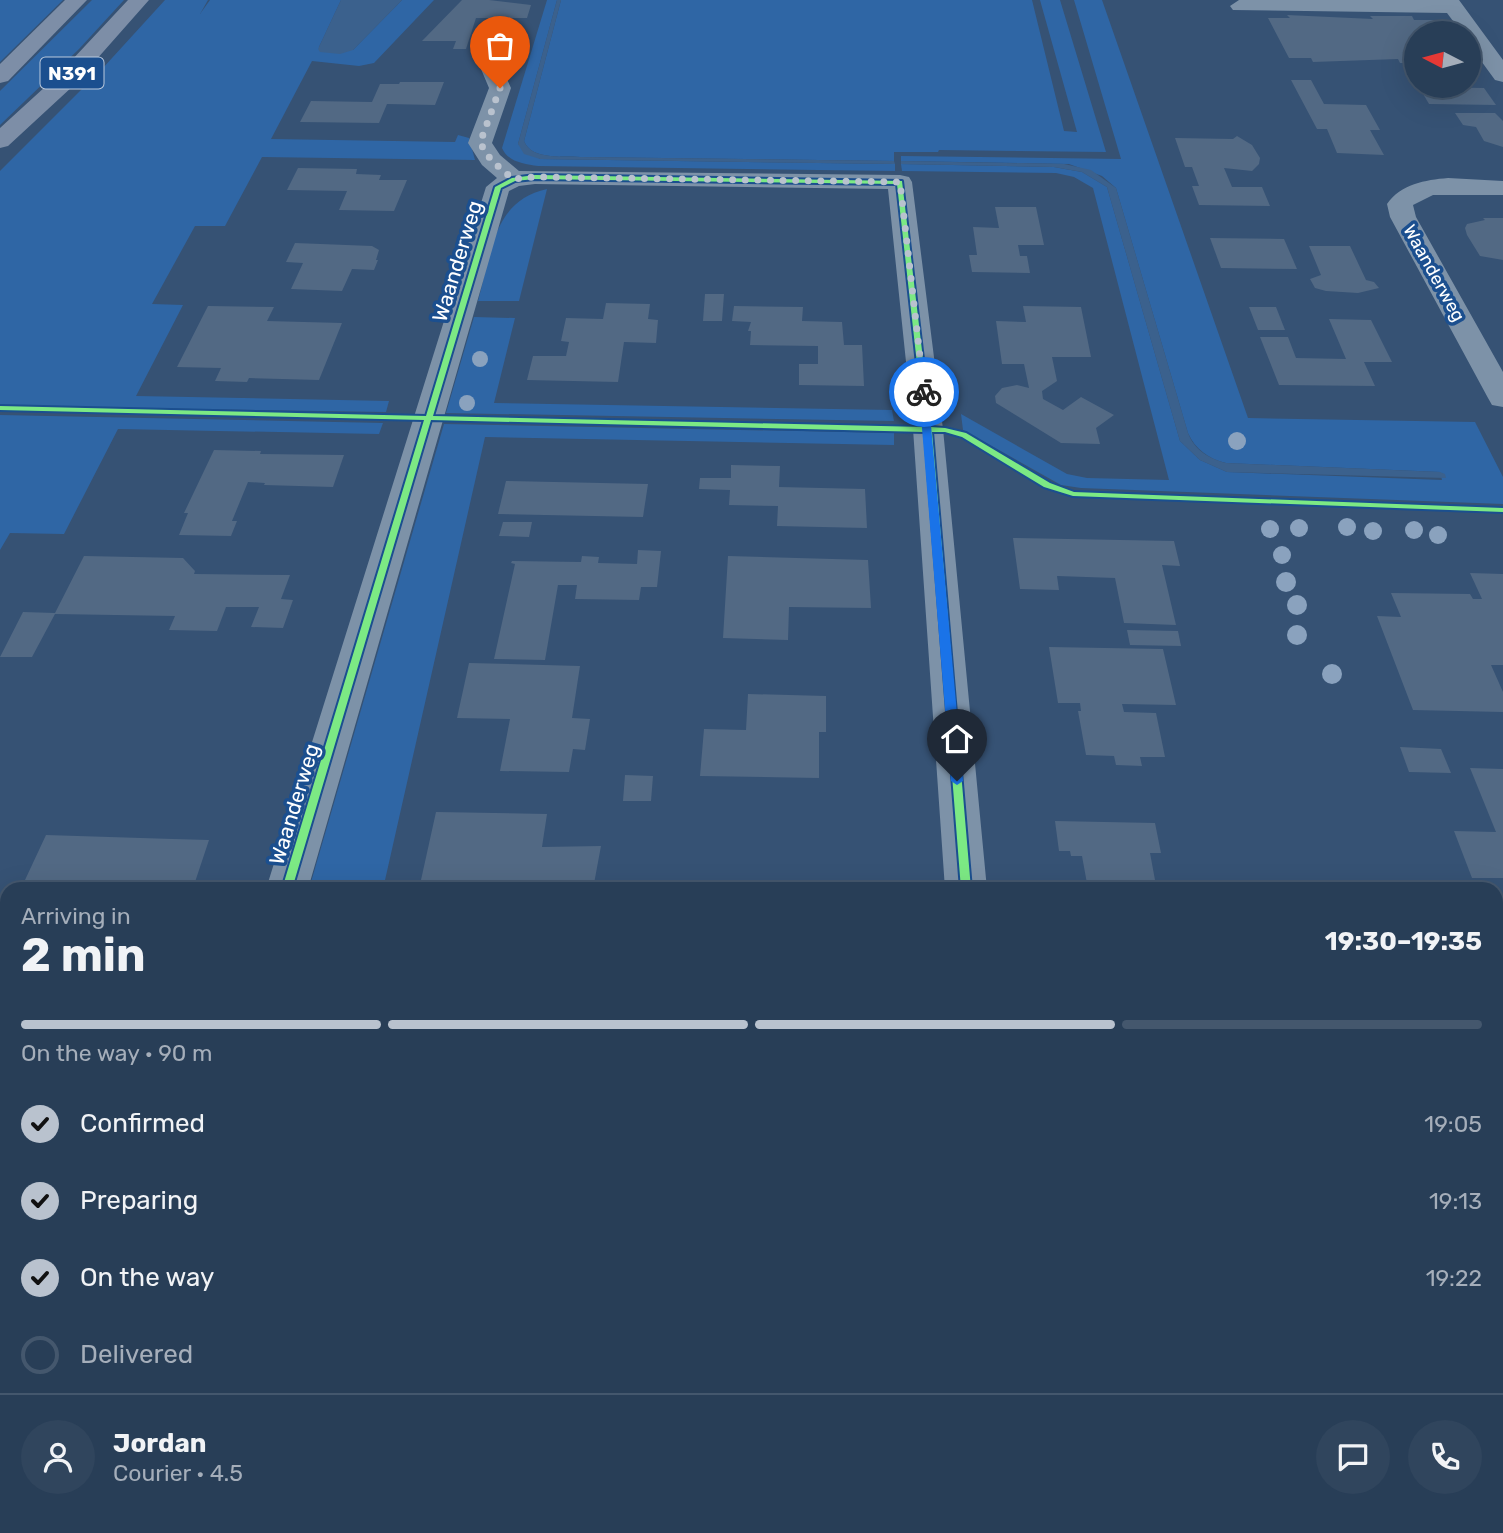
<!DOCTYPE html>
<meta charset="utf-8">
<style>
:root{--surface:#283e57;--page:#30455d;--text:#f1f3f6;--muted:#a5aeba;--line:#44576d;--accent:#b9c2ce}
body{margin:0;font-family:Rubik,sans-serif;background:var(--page);color:var(--text);height:100vh;display:flex;flex-direction:column;font-size:26px;white-space:nowrap}
*{box-sizing:border-box;margin:0}
p{font-size:23px;color:var(--muted)}
.icon{flex:none;width:38px;height:38px;fill:none;stroke:currentColor;stroke-width:2;stroke-linecap:round;stroke-linejoin:round}
.map{position:relative;flex:1;overflow:hidden}
.side{position:absolute;left:0px;top:882px;width:1503px;height:651px;display:flex;flex-direction:column;background:var(--surface);border-radius:21px 21px 0 0;box-shadow:0 7px 28px #0002,0 0 0 2px var(--line)}
.side>*{flex:none}
.needle{width:46px;rotate:276deg}
.controls{position:absolute;left:1404px;top:21px;display:grid;gap:14px}
.controls a{display:grid;place-items:center;width:77px;height:77px;border-radius:50%;background:var(--surface);box-shadow:0 7px 28px #0002,0 0 0 2px var(--line);font-size:35px}
.pin{position:absolute;display:grid;place-items:center;width:60px;height:60px;color:#fff;margin:-72px -30px;border-radius:50% 50% 50% 0;rotate:-45deg;box-shadow:0 0 7px #0007}
.pin .icon{rotate:45deg}
.courier{position:absolute;display:grid;place-items:center;width:70px;height:70px;margin:-35px;border:5px solid #1a73e8;border-radius:50%;background:#fff;color:#222;box-shadow:0 2px 9px #0007}
.head em{font-style:normal;font-weight:700}
.head div{display:flex;flex-direction:column-reverse}
.head{display:flex;align-items:center;justify-content:space-between;height:119px;padding:0 21px}
h1{font-size:46px;font-weight:700;line-height:52px}
.bar{display:grid;grid-template-columns:repeat(4,1fr);gap:10px 7px;align-content:center;height:84px;padding:0 21px}
.bar i{height:9px;border-radius:5px;background:var(--line)}
.bar .on{background:var(--accent)}
.bar p{grid-column:span 4}
.line{display:flex;align-items:center;gap:18px;padding:0 21px;border-top:2px solid var(--line)}
.line div{flex:1}
.round{display:grid;place-items:center;flex:none;width:74px;height:74px;border-radius:37px;background:var(--page)}
ol{padding:0 21px;list-style:none}
li{display:flex;align-items:center;gap:21px;height:77px}
li p{margin-inline-start:auto}
li .icon{padding:7px;border-radius:50%;background:var(--accent);color:#111;stroke-width:4}
li:last-child{color:var(--muted)}
li i{width:38px;height:38px;border:4px solid var(--line);border-radius:50%}
.map>svg:first-child{display:block}
.green{fill:#2f66a5}
.water{fill:#3b618d}
.building{fill:#526984}
.lines{fill:none;stroke-linecap:round;stroke-linejoin:round}
.minor{fill:#7d92a8;fill-rule:evenodd}
.major{fill:#7d8ea7;fill-rule:evenodd}
.cycleway-casing{stroke:#1b4f8f;stroke-width:4}
.cycleway{fill:#7ce984;fill-rule:evenodd}
.tree{fill:#8aa2be}
.route{fill:#1a73e8}
.done{stroke:#b9c2ce;stroke-width:7;stroke-dasharray:0 12.6}
.labels{text-anchor:middle;dominant-baseline:central;stroke-width:7;stroke-linejoin:round;paint-order:stroke}
.far-street-label{font-size:18px;fill:#fff;stroke:#1b4f8f}
.shield{fill:#1b4f8f;stroke:#bbcadd;stroke-width:2}
.shield-label{font-size:19px;font-weight:bold;fill:#fff}
.street-label{font-size:21px;fill:#fff;stroke:#1b4f8f}
</style>
<div class="map">
<svg width="1503" height="1533" viewBox="0 0 1503 1533">
<rect width="100%" height="100%" fill="#365274"/>
<!-- green -->
<g class="green">
<polygon points="0,0 63,0 0,62"/>
<polygon points="92,0 124,0 79,49 0,125 0,91"/>
<polygon points="165,0 208,0 200,14 210,0 341,0 319,47 353,50 402,0 434,0 374,63 359,66 312,61 271,139 455,142 458,135 469,138 475,160 262,157 225,226 195,226 152,304 183,305 136,396 389,401 386,412 0,406 0,171 102,69"/>
<path d="M547,0H557L518,144L540,159L895,164V171L538,166C524,164 508,162 502,148Z"/>
<path d="M561,0H1032L1064,131L1077,132L1040,0H1060L1106,152L939,150L938,152H894V161L580,157C563,156 531,160 524,141Z"/>
<path d="M1074,0H1102L1248,418L1475,422L1503,477V504L1081,488L1061,485L963,430L961,414L1067,474L1087,478L1169,480L1093,188L1074,177L1056,173L902,171L901,164L1054,167L1082,172L1107,187L1180,441L1200,460L1227,472L1442,480L1440,472L1226,463C1209,459 1195,449 1188,433L1116,188L1102,176L1069,164L901,161V156L1121,159Z"/>
<path d="M547,189L519,301H478C491,255 492,201 547,189Z"/>
<polygon points="474,317 515,318 494,403 892,410 894,421 446,413"/>
<polygon points="0,415 383,423 379,434 118,429 64,534 10,533 0,550"/>
<polygon points="444,424 894,433 894,445 485,437 383,889 309,889"/>
<polygon points="0,1024 7,1024 7,1526 350,1526 349,1533 0,1533"/>
<polygon points="1496,1065 1503,1066 1503,1329 1496,1307"/>
</g>
<!-- water -->
<g class="water">
<polygon points="341,0 402,0 353,50 340,54 320,52 318,49"/>
<path d="M557,0H561L524,141C531,160 563,156 580,157L894,161L895,164L540,159L524,154L518,144Z"/>
<path d="M901,161L1064,164L1091,170L1116,188L1188,433C1194,450 1210,459 1226,463L1440,472L1445,474L1446,478L1227,472L1200,460L1180,441L1107,187L1082,172L1054,167L901,164Z"/>
</g>
<!-- building -->
<g class="building">
<polygon points="462,0 489,0 531,5 527,18 476,18 466,49 453,49 456,41 422,41"/>
<polygon points="1287,15 1373,19 1370,16 1412,16 1414,20 1436,20 1445,33 1416,33 1416,63 1400,63 1398,59 1313,62 1311,58 1289,58 1268,18 1290,18"/>
<polygon points="1291,80 1311,80 1324,104 1366,105 1380,130 1370,130 1384,155 1337,153 1327,129 1317,129"/>
<polygon points="400,82 444,82 435,105 387,104 379,123 300,122 311,101 372,102 380,84 399,84"/>
<polygon points="1419,87 1484,88 1496,105 1429,104"/>
<polygon points="1455,113 1495,113 1503,121 1503,147 1484,141 1476,127 1463,125"/>
<polygon points="1237,136 1252,145 1260,158 1259,164 1252,171 1224,168 1232,187 1262,187 1270,206 1199,205 1192,186 1199,186 1192,167 1185,167 1175,138 1233,139"/>
<polygon points="298,168 357,169 356,174 381,175 379,180 407,180 394,211 339,210 347,191 287,190"/>
<polygon points="995,207 1036,207 1044,245 1018,245 1020,256 1027,256 1030,273 972,272 969,255 977,255 973,227 999,228"/>
<polygon points="1483,218 1503,218 1503,260 1480,256 1467,235 1465,228 1467,224 1485,220"/>
<polygon points="1210,238 1284,239 1297,269 1221,268"/>
<polygon points="295,243 372,246 379,250 376,260 378,260 374,270 352,269 342,291 291,289 303,263 286,262"/>
<polygon points="1309,246 1350,246 1366,280 1374,282 1379,288 1358,293 1326,291 1315,288 1310,279 1321,275"/>
<polygon points="705,294 724,294 722,321 703,321"/>
<polygon points="606,303 650,304 648,319 658,320 656,343 624,342 618,382 527,380 533,356 566,356 569,342 561,341 566,318 603,319"/>
<polygon points="208,306 274,307 267,321 342,323 319,380 249,378 247,382 215,381 221,368 177,367"/>
<polygon points="734,306 803,307 802,321 842,322 844,345 862,345 864,386 799,385 799,364 818,364 818,346 750,345 751,331 748,331 751,322 732,321"/>
<polygon points="1023,306 1081,307 1091,357 1052,357 1057,381 1042,391 1043,399 1063,410 1081,397 1114,415 1096,428 1100,444 1061,443 996,403 995,396 1002,388 1017,385 1029,388 1024,364 1002,364 996,321 1026,322"/>
<polygon points="1249,307 1276,307 1285,330 1258,330"/>
<polygon points="1329,319 1371,320 1392,362 1364,362 1375,386 1279,385 1260,337 1288,337 1296,358 1346,359"/>
<polygon points="214,450 261,451 260,454 344,455 333,487 264,485 265,483 248,482 232,521 237,521 231,536 179,535 188,513 184,513"/>
<polygon points="731,465 780,466 779,487 865,489 867,528 777,526 778,506 729,505 730,490 699,489 700,478 731,478"/>
<polygon points="506,481 648,484 643,517 498,514"/>
<polygon points="503,522 532,522 529,537 499,536"/>
<polygon points="1013,538 1174,541 1180,566 1162,565 1176,625 1124,623 1115,578 1057,576 1059,590 1020,589"/>
<polygon points="638,550 661,551 657,587 641,587 639,600 575,599 577,585 558,585 545,660 494,659 515,564 511,563 512,561 581,562 582,556 599,557 598,563 637,564"/>
<polygon points="84,556 183,558 195,571 194,574 290,575 281,599 293,600 283,628 251,627 259,607 226,607 217,631 169,630 175,616 55,614 32,657 0,657 23,612 55,613"/>
<polygon points="728,556 868,560 871,608 789,607 788,640 723,638"/>
<polygon points="1470,573 1503,574 1503,665 1491,665 1503,692 1503,712 1413,710 1377,616 1401,617 1391,593 1470,594 1473,599 1482,599"/>
<polygon points="1127,630 1178,631 1181,646 1130,645"/>
<polygon points="1049,647 1163,649 1176,705 1122,704 1124,712 1156,713 1165,757 1140,757 1142,766 1116,765 1114,756 1086,755 1078,711 1081,711 1080,703 1058,703"/>
<polygon points="469,663 580,666 572,718 590,719 585,750 573,749 569,772 500,771 510,719 457,718"/>
<polygon points="748,694 826,696 826,732 819,732 819,778 700,776 704,729 746,730"/>
<polygon points="1400,747 1441,749 1451,773 1409,772"/>
<polygon points="1470,768 1503,769 1503,878 1472,878 1454,831 1496,832"/>
<polygon points="625,775 653,776 651,801 623,801"/>
<polygon points="436,812 547,814 542,847 601,846 593,889 419,889"/>
<polygon points="1055,821 1155,823 1161,853 1150,853 1155,880 1318,885 1319,889 1088,889 1082,856 1071,856 1070,851 1059,851"/>
<polygon points="46,835 173,839 209,840 194,885 126,883 123,889 60,889 63,881 25,880"/>
<polygon points="437,1526 1163,1526 1165,1533 436,1533"/>
</g>
<g class="lines">
<!-- minor -->
<g class="minor">
<polygon points="1239,0 1459,0 1503,60 1503,82 1495,80 1468,43 1468,33 1462,33 1447,13 1233,10 1230,6"/>
<polygon points="492,62 500,64 511,88 492,143 500,155 519,171 900,175 909,177 912,182 943,429 987,889 945,889 913,429 888,189 535,184 519,186 509,191 308,889 266,889 486,187 497,178 482,165 468,143 489,88 481,69 484,64"/>
<path d="M1448,178L1503,181V195H1433L1413,205L1416,217L1503,372V407L1492,405L1488,398L1390,217L1387,204C1401,184 1425,180 1448,178Z"/>
<rect x="1496" y="1022" width="7" height="42"/>
<polygon points="341,1526 397,1526 396,1533 340,1533"/>
<polygon points="1180,1526 1236,1526 1237,1533 1181,1533"/>
</g>
<!-- major -->
<g class="major">
<polygon points="65,0 87,0 8,81 0,83 0,64"/>
<polygon points="128,0 149,0 73,86 8,146 0,148 0,128 57,76"/>
</g>
<!-- cycleway casing -->
<g class="cycleway-casing">
<path id="cycleway" d="M535,175L902,181L931,427L945,428L966,433L1050,483L1074,492L1503,508V512L1073,496L1044,487L962,437L945,432H932L971,889H961L925,432L431,420L292,889H282L424,420L0,410V406L426,416L495,187L512,178ZM535,179L897,184L924,427L433,416L501,188L515,181Z"/>
</g>
<!-- cycleway -->
<use href="#cycleway" class="cycleway"/>
</g>
<!-- trees -->
<g class="tree">
<circle cx="480" cy="359" r="8"/>
<circle cx="467" cy="403" r="8"/>
<circle cx="1237" cy="441" r="9"/>
<circle cx="1347" cy="527" r="9"/>
<circle cx="1299" cy="528" r="9"/>
<circle cx="1270" cy="529" r="9"/>
<circle cx="1414" cy="530" r="9"/>
<circle cx="1373" cy="531" r="9"/>
<circle cx="1438" cy="535" r="9"/>
<circle cx="1282" cy="555" r="9"/>
<circle cx="1286" cy="582" r="10"/>
<circle cx="1297" cy="605" r="10"/>
<circle cx="1297" cy="635" r="10"/>
<circle cx="1332" cy="674" r="10"/>
</g>
<!-- route -->
<polygon class="route" points="924,389 928,392 963,781 957,785 951,781 919,392"/>
<g class="lines">
<!-- done -->
<polyline class="done" points="500,88 480,143 491,160 513,179 535,177 900,182 924,392"/>
</g>
<g class="labels">
<!-- far-street labels -->
<g class="far-street-label">
<text transform="translate(1434 273) rotate(61)">Waanderweg</text>
</g>
<!-- shield labels -->
<rect class="shield" x="40.5" y="57.5" width="63" height="31" rx="5"/>
<g class="shield-label">
<text x="72" y="73">N391</text>
</g>
<!-- street labels -->
<g class="street-label">
<text transform="translate(457 261) rotate(-73)">Waanderweg</text>
<text transform="translate(294 804) rotate(-73)">Waanderweg</text>
</g>
</g>
</svg>
<div class="controls">
<a><svg class="needle" viewBox="-14 -14 28 28"><path d="M0-13l5 13h-10z" fill="#e53935"/><path d="M0 13l5-13h-10z" fill="#a5aeba"/></svg></a>
</div>
<div class="pin" style="left:500px;top:88px;background:#ea580c"><svg class="icon" aria-label="bag" viewBox="0 0 24 24"><path d="M5 8h14l-1 12H6zM9 8a3 3 0 0 1 6 0"/></svg></div>
<div class="pin" style="left:957px;top:781px;background:#1f2937"><svg class="icon" aria-label="home" viewBox="0 0 24 24"><path d="M3 11l9-7 9 7M6 9v11h12V9"/></svg></div>
<div class="courier" style="left:924px;top:392px"><svg class="icon" aria-label="bike" viewBox="0 0 24 24"><circle cx="6" cy="16" r="4"/><circle cx="18" cy="16" r="4"/><path d="M6 16l4-8h5l3 8M10 8l3 8H6M13 5h3"/></svg></div>
<section class="side">
<div class="head"><div><h1>2 min</h1><p>Arriving in</p></div><em>19:30–19:35</em></div>
<div class="bar"><i class="on"></i><i class="on"></i><i class="on"></i><i></i><p>On the way · 90 m</p></div>
<ol>
<li><svg class="icon" aria-label="check" viewBox="0 0 24 24"><path d="M5 12l5 5 9-10"/></svg>Confirmed<p>19:05</p></li>
<li><svg class="icon" aria-label="check" viewBox="0 0 24 24"><path d="M5 12l5 5 9-10"/></svg>Preparing<p>19:13</p></li>
<li><svg class="icon" aria-label="check" viewBox="0 0 24 24"><path d="M5 12l5 5 9-10"/></svg>On the way<p>19:22</p></li>
<li><i></i>Delivered</li>
</ol>
<div class="line" style="height:126px"><a class="round"><svg class="icon" aria-label="person" viewBox="0 0 24 24"><circle cx="12" cy="8" r="4"/><path d="M4 21q1-7 8-7t8 7"/></svg></a><div><b>Jordan</b><p>Courier · 4.5</p></div><a class="round"><svg class="icon" aria-label="chat" viewBox="0 0 24 24"><path d="M4 5h16v11H9l-5 4z"/></svg></a><a class="round"><svg class="icon" aria-label="phone" viewBox="0 0 24 24"><path d="M5 4h4l2 5-3 2q2 4 5 5l2-3 5 2v4C11 20 4 13 5 4z"/></svg></a></div>
</section>
</div>
